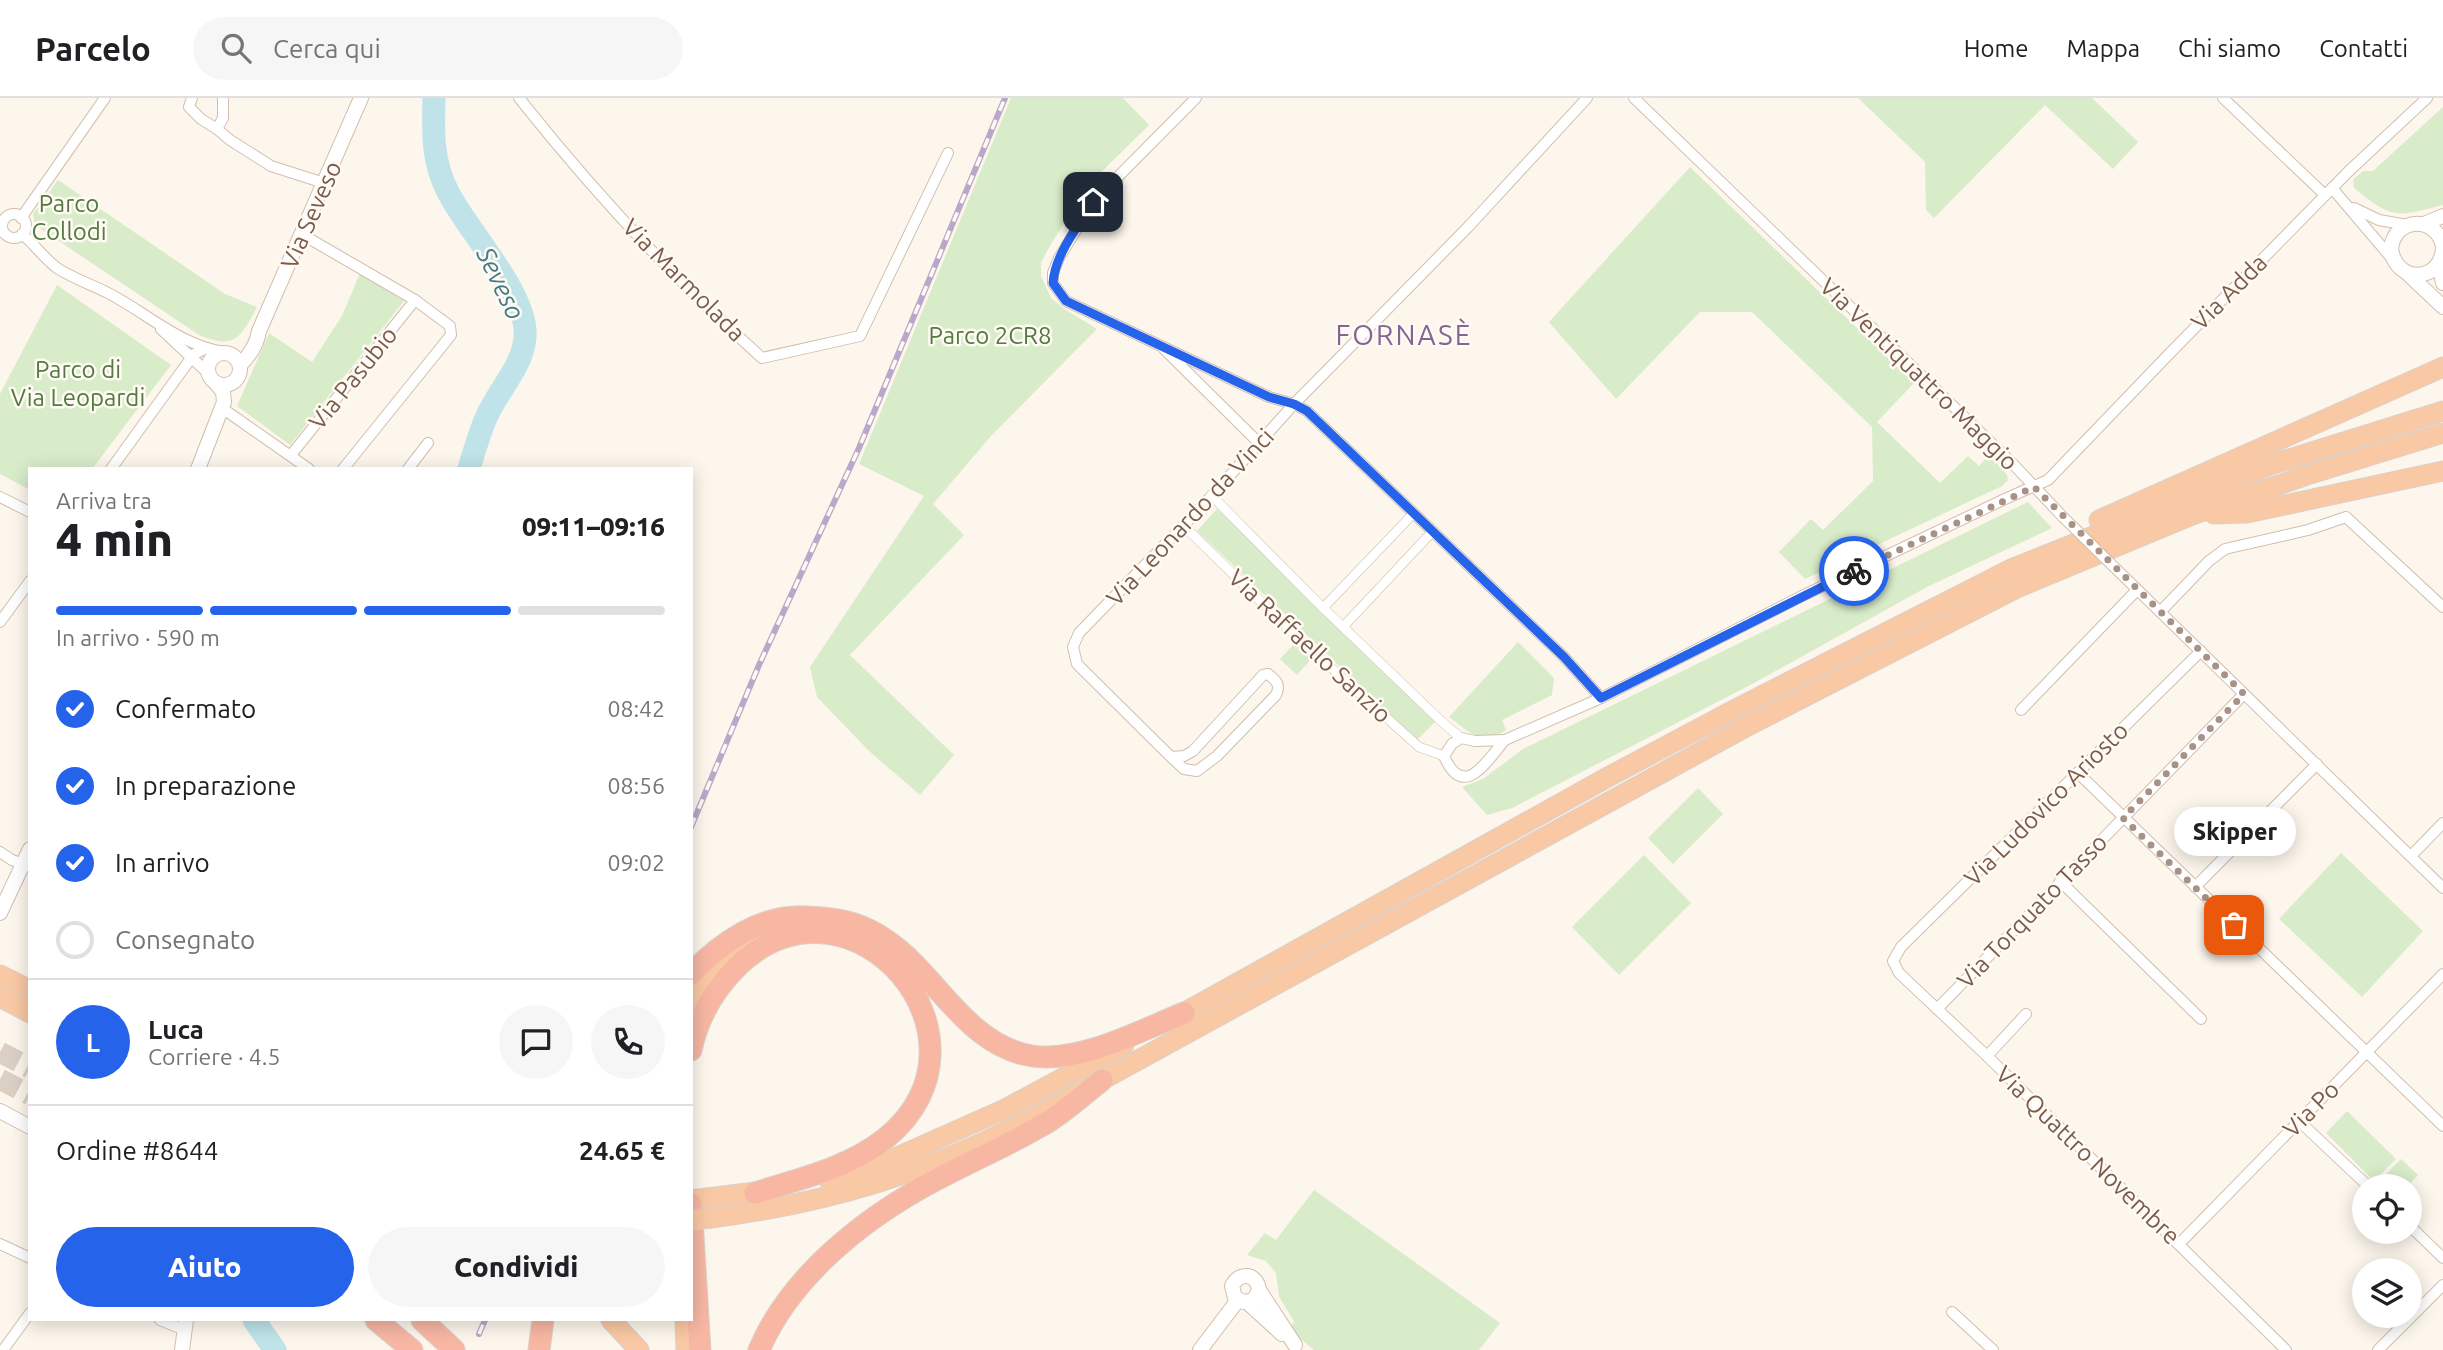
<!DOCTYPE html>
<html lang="it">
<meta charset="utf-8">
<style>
:root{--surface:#fff;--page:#f6f6f6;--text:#202124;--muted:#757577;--line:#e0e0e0;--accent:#2563eb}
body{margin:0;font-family:Ubuntu,sans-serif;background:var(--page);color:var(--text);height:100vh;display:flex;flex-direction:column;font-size:26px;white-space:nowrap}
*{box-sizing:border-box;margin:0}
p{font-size:23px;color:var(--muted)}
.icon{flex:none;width:38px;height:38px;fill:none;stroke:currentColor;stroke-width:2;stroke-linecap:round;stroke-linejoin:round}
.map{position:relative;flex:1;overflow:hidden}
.details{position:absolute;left:28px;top:369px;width:665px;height:854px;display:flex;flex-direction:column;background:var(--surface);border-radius:0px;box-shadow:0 4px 18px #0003}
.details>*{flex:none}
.buttons{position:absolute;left:2352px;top:1076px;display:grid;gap:14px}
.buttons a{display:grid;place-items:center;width:70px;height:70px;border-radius:50%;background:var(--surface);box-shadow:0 4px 18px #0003;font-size:35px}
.pin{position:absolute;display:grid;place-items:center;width:60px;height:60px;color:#fff;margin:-30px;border-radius:14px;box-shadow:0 4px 10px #0006}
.courier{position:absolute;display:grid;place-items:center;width:70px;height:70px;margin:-35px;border:5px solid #2563eb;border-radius:50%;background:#fff;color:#222;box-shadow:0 2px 9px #0007}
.bubble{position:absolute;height:49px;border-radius:24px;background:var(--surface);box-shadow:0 4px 18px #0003;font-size:23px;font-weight:800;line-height:49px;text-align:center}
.head em{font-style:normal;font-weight:800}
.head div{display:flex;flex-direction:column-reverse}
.head{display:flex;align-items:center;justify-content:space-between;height:119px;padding:0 28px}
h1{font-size:46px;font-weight:800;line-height:52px}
.bar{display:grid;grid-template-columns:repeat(4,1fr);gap:10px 7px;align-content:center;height:84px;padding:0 28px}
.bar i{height:9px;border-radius:5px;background:var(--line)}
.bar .active{background:var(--accent)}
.bar p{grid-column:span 4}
.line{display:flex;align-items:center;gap:18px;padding:0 28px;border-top:2px solid var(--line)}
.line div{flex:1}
.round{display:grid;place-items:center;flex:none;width:74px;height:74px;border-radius:37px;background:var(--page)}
ol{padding:0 28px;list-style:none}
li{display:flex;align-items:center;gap:21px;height:77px}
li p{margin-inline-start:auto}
li .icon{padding:7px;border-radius:50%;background:var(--accent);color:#fff;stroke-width:4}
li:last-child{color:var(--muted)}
li i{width:38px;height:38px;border:4px solid var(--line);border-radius:50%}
.button{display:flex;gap:14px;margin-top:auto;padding:14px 28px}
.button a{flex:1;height:80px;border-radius:42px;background:var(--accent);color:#fff;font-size:28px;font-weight:800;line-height:80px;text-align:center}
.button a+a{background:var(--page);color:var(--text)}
header{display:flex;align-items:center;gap:42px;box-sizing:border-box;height:98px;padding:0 35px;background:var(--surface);border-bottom:2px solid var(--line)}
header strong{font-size:33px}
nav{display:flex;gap:38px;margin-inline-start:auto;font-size:24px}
.search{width:490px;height:63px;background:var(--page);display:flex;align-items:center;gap:18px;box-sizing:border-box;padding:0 24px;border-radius:38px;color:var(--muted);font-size:26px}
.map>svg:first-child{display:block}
.green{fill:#d8ecc9}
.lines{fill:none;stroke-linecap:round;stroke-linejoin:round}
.river{stroke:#bfe3e8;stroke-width:23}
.motorway-tunnel{stroke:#dcd0c4;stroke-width:21;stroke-dasharray:21 10;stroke-linecap:butt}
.pedestrian-casing{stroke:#d1beb0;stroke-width:10}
.minor-casing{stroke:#d1beb0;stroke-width:12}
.tertiary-casing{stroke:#d1beb0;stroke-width:16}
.trunk-casing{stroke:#dad1cd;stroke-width:21}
.motorway-casing{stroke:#dad1cd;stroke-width:23}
.pedestrian{stroke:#fff;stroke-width:9}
.minor{stroke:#fff;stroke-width:10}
.tertiary{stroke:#fff;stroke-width:14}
.trunk{stroke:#f9c8a4;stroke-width:19}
.motorway{stroke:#f7b7a3;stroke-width:21}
.rail-casing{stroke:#b9a8c9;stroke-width:6}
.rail{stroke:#fffaf3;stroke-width:3.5;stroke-dasharray:10;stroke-linecap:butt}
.minor-bridge-casing{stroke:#d1beb0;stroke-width:12;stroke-linecap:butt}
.trunk-bridge-casing{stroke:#dad1cd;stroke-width:21;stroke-linecap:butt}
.minor-bridge{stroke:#fff;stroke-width:10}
.trunk-bridge{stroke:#f9c8a4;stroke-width:19}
.done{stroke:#a89285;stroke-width:7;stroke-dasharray:0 12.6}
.route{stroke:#2563eb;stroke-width:9}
.labels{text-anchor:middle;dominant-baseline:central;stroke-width:5;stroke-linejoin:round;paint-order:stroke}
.park-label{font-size:24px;fill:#537a41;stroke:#fffaf3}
.street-label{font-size:24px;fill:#7a5c4d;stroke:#fffaf3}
.water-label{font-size:26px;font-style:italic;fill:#437c86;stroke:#fffaf3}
.quarter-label{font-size:28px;letter-spacing:2px;fill:#846695;stroke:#fffaf3}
</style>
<header>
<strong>Parcelo</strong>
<div class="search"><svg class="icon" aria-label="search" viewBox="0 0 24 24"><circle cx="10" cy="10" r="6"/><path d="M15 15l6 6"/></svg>Cerca qui</div>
<nav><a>Home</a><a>Mappa</a><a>Chi siamo</a><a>Contatti</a></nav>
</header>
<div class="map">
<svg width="2443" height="1252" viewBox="0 0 2443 1252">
<rect width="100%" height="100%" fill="#fdf6ec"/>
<!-- green -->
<g class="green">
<polygon points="1011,0 1123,0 1149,27 1088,87 1048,151 1041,165 1041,178 1051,200 1063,210 1097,231 991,338 933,406 964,437 850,557 954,657 920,697 869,653 817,599 810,569 924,398 859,366"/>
<polygon points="1858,0 2092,0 2138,44 2113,71 2045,7 1934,120 1926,112 1925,64"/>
<path d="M2443,9V107C2396,119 2393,122 2354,90L2353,82L2363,73H2373Z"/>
<polygon points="1690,69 1914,285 1877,324 1940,385 1968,358 1979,368 1989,357 2007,377 2008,382 2002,388 1805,481 1779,454 1811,421 1823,432 1873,383 1872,329 1752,214 1700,214 1616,301 1549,224"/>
<path d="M58,82L225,196L257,209C241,240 234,252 199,237L35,127L33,116Z"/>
<polygon points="360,175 404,203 290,347 237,308 269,235 312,264 342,218"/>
<polygon points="57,187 171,267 92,371 30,371 30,392 0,376 0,296"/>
<polygon points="2028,404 2052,430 1927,489 1754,585 1512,710 1487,717 1462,689 1483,681 1523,651"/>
<polygon points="1217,411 1436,623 1417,642 1197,433"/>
<polygon points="1296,544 1312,560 1297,577 1280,561"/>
<path d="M1518,544L1554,580L1552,597L1502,622L1506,632C1482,649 1469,634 1449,619Z"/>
<polygon points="1698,690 1723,716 1673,766 1648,740"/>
<polygon points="2341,755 2423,833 2362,899 2279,821"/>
<polygon points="1644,757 1691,805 1619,877 1572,829"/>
<polygon points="2347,1013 2396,1061 2374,1083 2326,1035"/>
<polygon points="2401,1061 2418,1077 2408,1088 2379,1088 2376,1086"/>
<polygon points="1314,1092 1500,1225 1479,1252 1314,1252 1290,1232 1294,1223 1279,1199 1276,1175 1266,1163 1247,1157 1265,1135 1276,1142"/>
</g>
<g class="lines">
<!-- river -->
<g class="river">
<path d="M434,0C433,33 432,64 448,94C466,131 529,197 525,239C523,269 497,293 486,320C479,336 474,354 469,371"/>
<polyline points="254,1222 275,1252"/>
</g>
<!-- motorway-tunnel -->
<g class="motorway-tunnel">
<polyline points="0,954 30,970"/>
<polyline points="0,981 30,997"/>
</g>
<!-- pedestrian casing -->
<g class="pedestrian-casing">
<g id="pedestrian">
<polyline points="1211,397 1316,503 1441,623 1461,640"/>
<polyline points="1183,427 1296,538 1419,649 1444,658"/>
<polyline points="1323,510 1413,416"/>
<polyline points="1343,529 1432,434"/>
</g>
</g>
<!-- minor casing -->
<g class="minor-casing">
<g id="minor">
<polyline points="192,0 189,9 201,21 217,31"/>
<polyline points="223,0 223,20 217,31 230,42 271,68 324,85"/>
<path d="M519,0C593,93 674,181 762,260L860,238L948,55"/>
<polyline points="1196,0 1093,104 1059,160 1053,175 1053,185 1066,203 1269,299 1294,306 1307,313 1564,559 1601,600"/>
<polyline points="1634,0 2012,365 2063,419"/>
<polyline points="2223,0 2325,97"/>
<polyline points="2332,90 2394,163"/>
<polyline points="2354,110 2379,122 2407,127"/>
<circle cx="14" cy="128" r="12"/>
<polyline points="21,120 105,0"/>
<path d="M22,136C35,147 44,160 57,170C74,181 93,187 110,196C148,216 180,247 224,254"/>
<polyline points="303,137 415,202 450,228 451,237 343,371"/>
<polyline points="161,231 209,276"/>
<polyline points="1163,250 1260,346"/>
<polyline points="222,310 309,371"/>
<polyline points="291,357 415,202"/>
<polyline points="111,371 194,256 205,251"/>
<polyline points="408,371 428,345"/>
<polyline points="0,399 30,414"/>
<polyline points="2110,465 2443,790"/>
<polyline points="2160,514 2209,463 2225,451 2308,432 2346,419 2443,509"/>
<polyline points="0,524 30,483"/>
<polyline points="2201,553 1901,849 1893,863 1899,875 1987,958 2286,1252"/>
<polyline points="2021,612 2137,492"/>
<path d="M1461,640L1475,643L1505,642C1487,662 1464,704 1444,658L1452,646Z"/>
<polyline points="1505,642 1601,600 1802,498 2007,400 2048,382 2171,254 2349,73 2427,0"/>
<path d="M1171,659L1184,658L1193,653L1263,577L1268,576C1276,582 1281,587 1276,597L1217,658L1197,673L1184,671L1171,659L1077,566L1073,549L1079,535L1206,404L1294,306L1469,128L1587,0"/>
<polyline points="2078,675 2443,1028"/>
<polyline points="0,754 12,762 29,768"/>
<polyline points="2411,758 2443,725"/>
<polyline points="2060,783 2201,921"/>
<polyline points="2195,789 2317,666"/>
<polyline points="1937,911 2244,596"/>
<polyline points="1987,958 2026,916"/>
<polyline points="2299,1023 2368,1088"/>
<polyline points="2410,1128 2443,1160"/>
<polyline points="0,1146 30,1160"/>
<polyline points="2179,1146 2443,876"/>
<polyline points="1952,1214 1993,1252"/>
<polyline points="160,1222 185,1232"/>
<polyline points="3,1252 30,1215"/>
<polyline points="2378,1252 2443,1187"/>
</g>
</g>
<!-- tertiary casing -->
<g class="tertiary-casing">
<g id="tertiary">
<polyline points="2424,126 2443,118"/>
<path d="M2443,148C2436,117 2394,119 2391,151C2396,186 2441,185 2443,150"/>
<polyline points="2441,161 2440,171 2443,185"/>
<polyline points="2407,175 2443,209"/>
<circle cx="224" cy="271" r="16"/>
<path d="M240,267C250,257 257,247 259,233L361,0"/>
<polyline points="198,371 224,304 223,294 216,285"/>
<polyline points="0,815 30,751"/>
<polyline points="0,1013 30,1029"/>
<path d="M1259,1192L1254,1202L1244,1204L1235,1200L1232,1188C1239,1173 1257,1175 1259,1192L1295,1247"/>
<polyline points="1247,1204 1282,1236"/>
<polyline points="182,1252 186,1222"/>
<polyline points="1200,1252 1238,1202"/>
</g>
</g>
<!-- trunk casing -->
<g class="trunk-casing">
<g id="trunk">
<polyline points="2214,416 2247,415 2443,373"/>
<polyline points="2099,422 2443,269"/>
<polyline points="0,877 30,892"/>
<polyline points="0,899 30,915"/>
<path d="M691,909C706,880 723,857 750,840"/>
<polyline points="1169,923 1608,679 1732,613 2011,471 2273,366 2443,313"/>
<polyline points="827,1080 888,1063 1005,1011 1124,947"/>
<polyline points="691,1102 770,1092"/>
<path d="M711,1120C829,1105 934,1073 1038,1017L1744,630L2019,489L2192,417L2307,377L2443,335"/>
<polyline points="611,1222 639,1252"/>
<polyline points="685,1222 686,1252"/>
</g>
</g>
<!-- motorway casing -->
<g class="motorway-casing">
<g id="motorway">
<path d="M691,876C721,844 762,816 807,819C829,820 849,822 869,832C932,862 959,946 1032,958C1081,965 1139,933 1184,915"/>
<path d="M691,952C698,919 716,889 740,866C853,762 1007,941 886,1040C849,1070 799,1081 755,1095"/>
<polyline points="691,1106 700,1252"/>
<polyline points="376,1222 412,1252"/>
<polyline points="422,1222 454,1252"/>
<polyline points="539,1252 543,1222"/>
<path d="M759,1252C787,1186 849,1133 909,1097C955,1069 1006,1050 1051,1022C1069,1010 1085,996 1102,982"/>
</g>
</g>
<!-- pedestrian -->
<use href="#pedestrian" class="pedestrian"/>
<!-- minor -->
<use href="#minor" class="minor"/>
<!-- tertiary -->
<use href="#tertiary" class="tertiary"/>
<!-- trunk -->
<use href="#trunk" class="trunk"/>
<!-- motorway -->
<use href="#motorway" class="motorway"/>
<!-- rail casing -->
<g class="rail-casing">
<g id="rail">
<polyline points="691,729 759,567 859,350 1005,0"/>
<polyline points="479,1236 485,1222"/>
</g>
</g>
<!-- rail -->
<use href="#rail" class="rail"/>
<!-- minor-bridge casing -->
<g class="minor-bridge-casing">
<polyline id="minor-bridge" points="2063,419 2110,465"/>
</g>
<!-- trunk-bridge casing -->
<g class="trunk-bridge-casing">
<polyline id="trunk-bridge" points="691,1122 711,1120"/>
</g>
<!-- minor-bridge -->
<use href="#minor-bridge" class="minor-bridge"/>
<!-- trunk-bridge -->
<use href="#trunk-bridge" class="trunk-bridge"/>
</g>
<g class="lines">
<!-- done -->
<polyline class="done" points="1854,473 2034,389 2244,596 2123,720 2234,827"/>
<!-- route -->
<path class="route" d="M1093,104C1078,129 1055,156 1053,185L1066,203L1269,299L1294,306L1307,313L1564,559L1601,600L1854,473"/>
</g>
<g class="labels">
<!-- park labels -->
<g class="park-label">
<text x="69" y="105">Parco<tspan x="69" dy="28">Collodi</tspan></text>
<text x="990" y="237">Parco 2CR8</text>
<text x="78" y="271">Parco di<tspan x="78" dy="28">Via Leopardi</tspan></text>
</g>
<!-- street labels -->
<g class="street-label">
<text transform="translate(311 117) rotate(-66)">Via Seveso</text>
<text transform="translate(684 182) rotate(45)">Via Marmolada</text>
<text transform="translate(2229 194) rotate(-45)">Via Adda</text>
<text transform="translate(1919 276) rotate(44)">Via Ventiquattro Maggio</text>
<text transform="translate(353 280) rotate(-51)">Via Pasubio</text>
<text transform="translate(1190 419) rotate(-47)">Via Leonardo da Vinci</text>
<text transform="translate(1310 548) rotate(43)">Via Raffaello Sanzio</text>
<text transform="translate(2046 706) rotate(-45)">Via Ludovico Ariosto</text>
<text transform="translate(2032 813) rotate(-46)">Via Torquato Tasso</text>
<text transform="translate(2311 1011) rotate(-45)">Via Po</text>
<text transform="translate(2088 1057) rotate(44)">Via Quattro Novembre</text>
</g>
<!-- water labels -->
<g class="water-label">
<text transform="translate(501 185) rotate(64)">Seveso</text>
</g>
<!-- quarter labels -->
<g class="quarter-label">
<text x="1404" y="236">FORNASÈ</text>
</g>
</g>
</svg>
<div class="buttons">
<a><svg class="icon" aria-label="locate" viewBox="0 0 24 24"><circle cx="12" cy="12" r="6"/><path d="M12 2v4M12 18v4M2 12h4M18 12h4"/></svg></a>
<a><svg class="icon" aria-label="layers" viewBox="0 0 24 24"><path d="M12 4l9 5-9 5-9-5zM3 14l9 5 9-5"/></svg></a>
</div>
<div class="pin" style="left:2234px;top:827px;background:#ea580c"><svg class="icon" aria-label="bag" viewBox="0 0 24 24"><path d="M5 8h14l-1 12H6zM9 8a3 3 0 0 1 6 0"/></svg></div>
<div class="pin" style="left:1093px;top:104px;background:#1f2937"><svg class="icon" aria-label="home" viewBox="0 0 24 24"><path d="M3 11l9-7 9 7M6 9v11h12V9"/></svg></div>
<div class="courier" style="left:1854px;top:473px"><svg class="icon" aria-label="bike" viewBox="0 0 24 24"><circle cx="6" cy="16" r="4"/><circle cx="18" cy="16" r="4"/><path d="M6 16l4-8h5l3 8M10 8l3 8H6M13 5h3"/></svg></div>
<div class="bubble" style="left:2174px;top:709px;width:122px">Skipper</div>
<section class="details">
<div class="head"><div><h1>4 min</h1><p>Arriva tra</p></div><em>09:11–09:16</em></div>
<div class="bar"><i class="active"></i><i class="active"></i><i class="active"></i><i></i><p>In arrivo · 590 m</p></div>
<ol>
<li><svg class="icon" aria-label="check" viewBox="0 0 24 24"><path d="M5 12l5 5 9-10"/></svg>Confermato<p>08:42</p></li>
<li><svg class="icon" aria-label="check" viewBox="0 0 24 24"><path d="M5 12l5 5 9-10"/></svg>In preparazione<p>08:56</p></li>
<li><svg class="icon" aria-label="check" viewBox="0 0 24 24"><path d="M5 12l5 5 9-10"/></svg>In arrivo<p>09:02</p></li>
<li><i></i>Consegnato</li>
</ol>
<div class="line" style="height:126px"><b class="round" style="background:var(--accent);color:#fff">L</b><div><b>Luca</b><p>Corriere · 4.5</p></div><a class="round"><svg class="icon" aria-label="chat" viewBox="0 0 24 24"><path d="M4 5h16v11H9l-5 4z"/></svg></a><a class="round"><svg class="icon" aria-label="phone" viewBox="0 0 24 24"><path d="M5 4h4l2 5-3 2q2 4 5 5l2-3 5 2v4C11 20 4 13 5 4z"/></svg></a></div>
<div class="line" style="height:91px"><div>Ordine #8644</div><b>24.65 €</b></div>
<div class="button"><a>Aiuto</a><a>Condividi</a></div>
</section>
</div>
